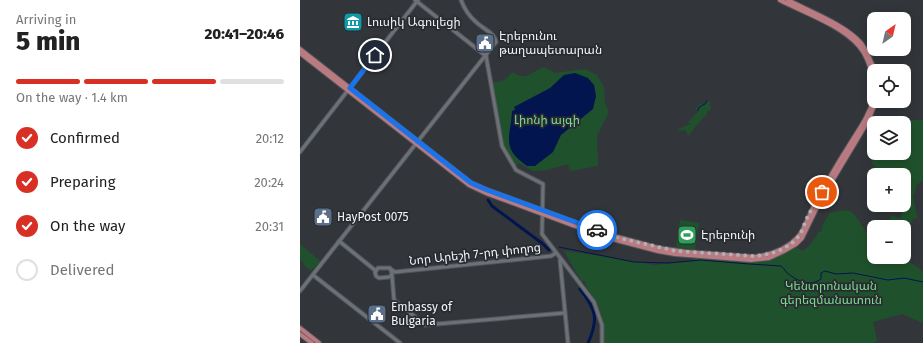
<!DOCTYPE html>
<meta charset="utf-8">
<style>
:root{--surface:#fff;--page:#f2f2f2;--text:#222;--muted:#767676;--line:#e0e0e0;--accent:#d93025}
body{margin:0;font-family:"Fira Sans","Noto Sans Armenian",sans-serif;background:var(--page);color:var(--text);height:100vh;display:flex;flex-direction:column;font-size:15px;white-space:nowrap}
*{box-sizing:border-box;margin:0}
p{font-size:13px;color:var(--muted)}
.icon{flex:none;width:22px;height:22px;fill:none;stroke:currentColor;stroke-width:2;stroke-linecap:round;stroke-linejoin:round}
.map{position:relative;flex:1;overflow:hidden}
.details{display:flex;flex-direction:column;background:var(--surface);width:300px}
.details>*{flex:none}
.needle{width:26px;rotate:34deg}
.controls{position:absolute;left:567px;top:12px;display:grid;gap:8px}
.controls a{display:grid;place-items:center;width:44px;height:44px;border-radius:8px;background:var(--surface);box-shadow:0 2px 10px #0003;font-size:20px}
.pin{position:absolute;display:grid;place-items:center;width:34px;height:34px;color:#fff;margin:-17px;border:2px solid #fff;border-radius:50%;box-shadow:0 1px 4px #0007}
.courier{position:absolute;display:grid;place-items:center;width:40px;height:40px;margin:-20px;border:3px solid #1a73e8;border-radius:50%;background:#fff;color:#222;box-shadow:0 1px 5px #0007}
.head em{font-style:normal;font-weight:800}
.head div{display:flex;flex-direction:column-reverse}
.head{display:flex;align-items:center;justify-content:space-between;height:68px;padding:0 16px}
h1{font-size:26px;font-weight:800;line-height:30px}
.bar{display:grid;grid-template-columns:repeat(4,1fr);gap:6px 4px;align-content:center;height:48px;padding:0 16px}
.bar i{height:5px;border-radius:3px;background:var(--line)}
.bar .active{background:var(--accent)}
.bar p{grid-column:span 4}
ol{padding:0 16px;list-style:none}
li{display:flex;align-items:center;gap:12px;height:44px}
li p{margin-inline-start:auto}
li .icon{padding:4px;border-radius:50%;background:var(--accent);color:#fff;stroke-width:4}
li:last-child{color:var(--muted)}
li i{width:22px;height:22px;border:2px solid var(--line);border-radius:50%}
main{display:flex;flex:1;min-height:0}
.map>svg:first-child{display:block}
.green{fill:#1f522c}
.water{fill:#02154e}
.lines{fill:none;stroke-linecap:round;stroke-linejoin:round}
.stream{stroke:#02154e;stroke-width:1}
.river{stroke:#02154e;stroke-width:3}
.secondary-casing{stroke:#525559;stroke-width:5}
.primary-casing{stroke:#525559;stroke-width:6}
.secondary{stroke:#6c7077;stroke-width:3}
.primary{stroke:#b97b81;stroke-width:4}
.done{stroke:#aeb1b5;stroke-width:4;stroke-dasharray:0 7.2}
.route{stroke:#1a73e8;stroke-width:5}
.labels{text-anchor:middle;dominant-baseline:central;stroke-width:3.5;stroke-linejoin:round;paint-order:stroke}
.poi-label{font-size:12px;fill:#f1f3f7;stroke:#282c31;text-anchor:start}
.park-label{font-size:12px;fill:#7eda90;stroke:#282c31}
.street-label{font-size:12px;fill:#f1f3f7;stroke:#282c31}
</style>
<main>
<section class="details">
<div class="head"><div><h1>5 min</h1><p>Arriving in</p></div><em>20:41–20:46</em></div>
<div class="bar"><i class="active"></i><i class="active"></i><i class="active"></i><i></i><p>On the way · 1.4 km</p></div>
<ol>
<li><svg class="icon" aria-label="check" viewBox="0 0 24 24"><path d="M5 12l5 5 9-10"/></svg>Confirmed<p>20:12</p></li>
<li><svg class="icon" aria-label="check" viewBox="0 0 24 24"><path d="M5 12l5 5 9-10"/></svg>Preparing<p>20:24</p></li>
<li><svg class="icon" aria-label="check" viewBox="0 0 24 24"><path d="M5 12l5 5 9-10"/></svg>On the way<p>20:31</p></li>
<li><i></i>Delivered</li>
</ol>
</section>
<div class="map">
<svg width="623" height="343" viewBox="0 0 623 343">
<rect width="100%" height="100%" fill="#32363b"/>
<!-- green -->
<g class="green">
<path d="M244,67L255,73L285,69L297,75L304,87L305,103L309,112L297,135L298,166L270,171L268,164L247,170L233,171L219,163L216,166L203,146L192,82C202,83 206,80 212,72C229,82 229,72 244,67Z"/>
<path d="M411,101L409,105L411,107L410,111L408,110L407,114C400,120 394,129 388,136L386,131L383,130L378,131L379,129L392,123H387L399,111L396,109L398,105Z"/>
<polygon points="608,120 623,120 623,180 616,186 615,193 613,195 617,218 613,219 607,228 585,227 592,215 597,218 601,217 603,207 600,205 604,205 604,175 586,175 581,170 576,170 574,165 571,162 578,158 579,153 604,153 604,136 611,127 606,122"/>
<path d="M545,210L550,211L554,214L574,243V257C592,257 610,258 623,272V323L602,314L573,322L577,341L573,343H304C305,328 302,311 294,298C290,292 286,288 285,281H282L276,272L264,251L295,255L354,265L393,261L394,259C403,259 413,258 422,259C453,261 468,265 496,247L502,251C509,248 515,238 519,231L521,232L523,224L530,213Z"/>
<polygon points="380,220 399,223 395,250 376,247"/>
<polygon points="0,244 20,261 11,271 4,265 5,264 0,260"/>
</g>
<!-- water -->
<path class="water" d="M275,73L288,78L294,85L296,96L293,109L261,135L253,152L235,166H227C200,147 211,137 212,111L215,110L214,107L250,88L264,75Z"/>
<g class="lines">
<!-- stream -->
<g class="stream">
<polyline points="398,110 399,107 405,104 407,101"/>
<polyline points="259,247 334,262 368,263 401,260 449,264"/>
<path d="M450,264L481,266C485,269 486,273 490,275C499,282 512,286 521,279V273L525,271L536,274L553,273L588,280L604,278L623,282"/>
</g>
<!-- river -->
<g class="river">
<polyline points="188,200 192,206 243,244 249,250"/>
<path d="M280,289C296,309 299,319 288,343"/>
</g>
<!-- secondary casing -->
<g class="secondary-casing">
<g id="secondary">
<polyline points="115,0 186,56"/>
<polyline points="186,56 202,146 216,170 243,184 242,234 294,302 302,325 302,343"/>
<polyline points="0,152 118,0"/>
<polyline points="39,241 76,271"/>
<polyline points="260,260 268,343"/>
<polygon points="78,268 90,268 92,273 91,276 89,277 79,278 76,276 75,272"/>
<polyline points="92,270 95,272 251,256 256,253"/>
<polyline points="13,275 100,343"/>
<polyline points="92,275 94,300 125,325 264,313"/>
<path d="M0,291L196,42C195,33 182,28 176,22C169,16 164,8 161,0"/>
</g>
</g>
<!-- primary casing -->
<g class="primary-casing">
<g id="primary">
<path d="M480,0C505,13 541,25 559,46C567,55 571,68 574,80"/>
<path d="M488,0C510,12 544,24 561,43C567,51 571,62 575,71"/>
<path d="M0,49L171,183L187,190L306,234L358,248L386,252L454,257C470,255 486,250 498,237C505,230 510,212 516,202C526,184 536,166 547,149C557,132 569,117 574,98"/>
<polyline points="0,53 169,185 186,193 305,237 358,251 375,254 451,260 469,258 484,251 496,244 502,238 520,201 568,121 576,101"/>
<polyline points="0,328 19,343"/>
<polyline points="0,334 12,343"/>
</g>
</g>
<!-- secondary -->
<use href="#secondary" class="secondary"/>
<!-- primary -->
<use href="#primary" class="primary"/>
</g>
<g class="lines">
<!-- done -->
<path class="done" d="M297,230L319,238L376,251L454,256C470,255 491,249 500,234C503,230 504,224 506,220C511,210 516,201 522,192"/>
<!-- route -->
<polyline class="route" points="75,55 50,88 171,183 187,190 297,230"/>
</g>
<!-- icons -->
<defs>
<g id="museum-square" transform="scale(1)"><rect x="-9" y="-9" width="18" height="18" rx="4" fill="#0f9aa8" stroke="#282c31"/><path d="M0-6L6-3V-2H-6V-3ZM-5-1h2V3h-2ZM-1-1h2V3h-2ZM3-1h2V3H3ZM-6 4H6V6H-6Z" fill="#fff"/></g>
<g id="civic-square" transform="scale(1)"><rect x="-9" y="-9" width="18" height="18" rx="4" fill="#5c6f8a" stroke="#282c31"/><path d="M-.6-6.5H3V-4.5H.6V-3L4-1V1h2V6H-6V1h2V-1L-.6-3ZM-1.2 2.5V6h2.4V2.5Z" fill="#fff"/></g>
<g id="stadium-square" transform="scale(1)"><rect x="-9" y="-9" width="18" height="18" rx="4" fill="#2e9e5b" stroke="#282c31"/><path d="M0-5a6.5 5 0 1 0 0 10a6.5 5 0 1 0 0-10ZM-3.5-1.8h7v3.6h-7Z" fill="#fff"/></g>
</defs>
<g fill-rule="evenodd">
<use href="#museum-square" x="53" y="22"/>
<use href="#civic-square" x="185" y="43"/>
<use href="#civic-square" x="23" y="217"/>
<use href="#stadium-square" x="387" y="235"/>
<use href="#civic-square" x="77" y="314"/>
</g>
<g class="labels">
<!-- poi labels -->
<g class="poi-label">
<text x="67" y="22">Լուսիկ Ագուլեցի</text>
<text x="199" y="36">Էրեբունու<tspan x="199" dy="14">թաղապետարան</tspan></text>
<text x="37" y="217">HayPost 0075</text>
<text x="401" y="235">Էրեբունի</text>
<text x="91" y="307">Embassy of<tspan x="91" dy="14">Bulgaria</tspan></text>
</g>
<!-- park labels -->
<g class="park-label">
<text x="247" y="120">Լիոնի այգի</text>
<text x="531" y="286">Կենտրոնական<tspan x="531" dy="14">գերեզմանատուն</tspan></text>
</g>
<!-- street labels -->
<g class="street-label">
<text transform="translate(175 254) rotate(-6)">Նոր Արեշի 7-րդ փողոց</text>
</g>
</g>
</svg>
<div class="controls">
<a><svg class="needle" viewBox="-14 -14 28 28"><path d="M0-13l5 13h-10z" fill="#e53935"/><path d="M0 13l5-13h-10z" fill="#767676"/></svg></a>
<a><svg class="icon" aria-label="locate" viewBox="0 0 24 24"><circle cx="12" cy="12" r="6"/><path d="M12 2v4M12 18v4M2 12h4M18 12h4"/></svg></a>
<a><svg class="icon" aria-label="layers" viewBox="0 0 24 24"><path d="M12 4l9 5-9 5-9-5zM3 14l9 5 9-5"/></svg></a>
<a>+</a>
<a>−</a>
</div>
<div class="pin" style="left:522px;top:192px;background:#ea580c"><svg class="icon" aria-label="bag" viewBox="0 0 24 24"><path d="M5 8h14l-1 12H6zM9 8a3 3 0 0 1 6 0"/></svg></div>
<div class="pin" style="left:75px;top:55px;background:#1f2937"><svg class="icon" aria-label="home" viewBox="0 0 24 24"><path d="M3 11l9-7 9 7M6 9v11h12V9"/></svg></div>
<div class="courier" style="left:297px;top:230px"><svg class="icon" aria-label="car" viewBox="0 0 24 24"><path d="M5 17H2v-5l4-1 3-4h7l3 4 3 1v5h-3M9 17h6M6 11h13"/><circle cx="7" cy="17" r="2"/><circle cx="17" cy="17" r="2"/></svg></div>
</div>
</main>
